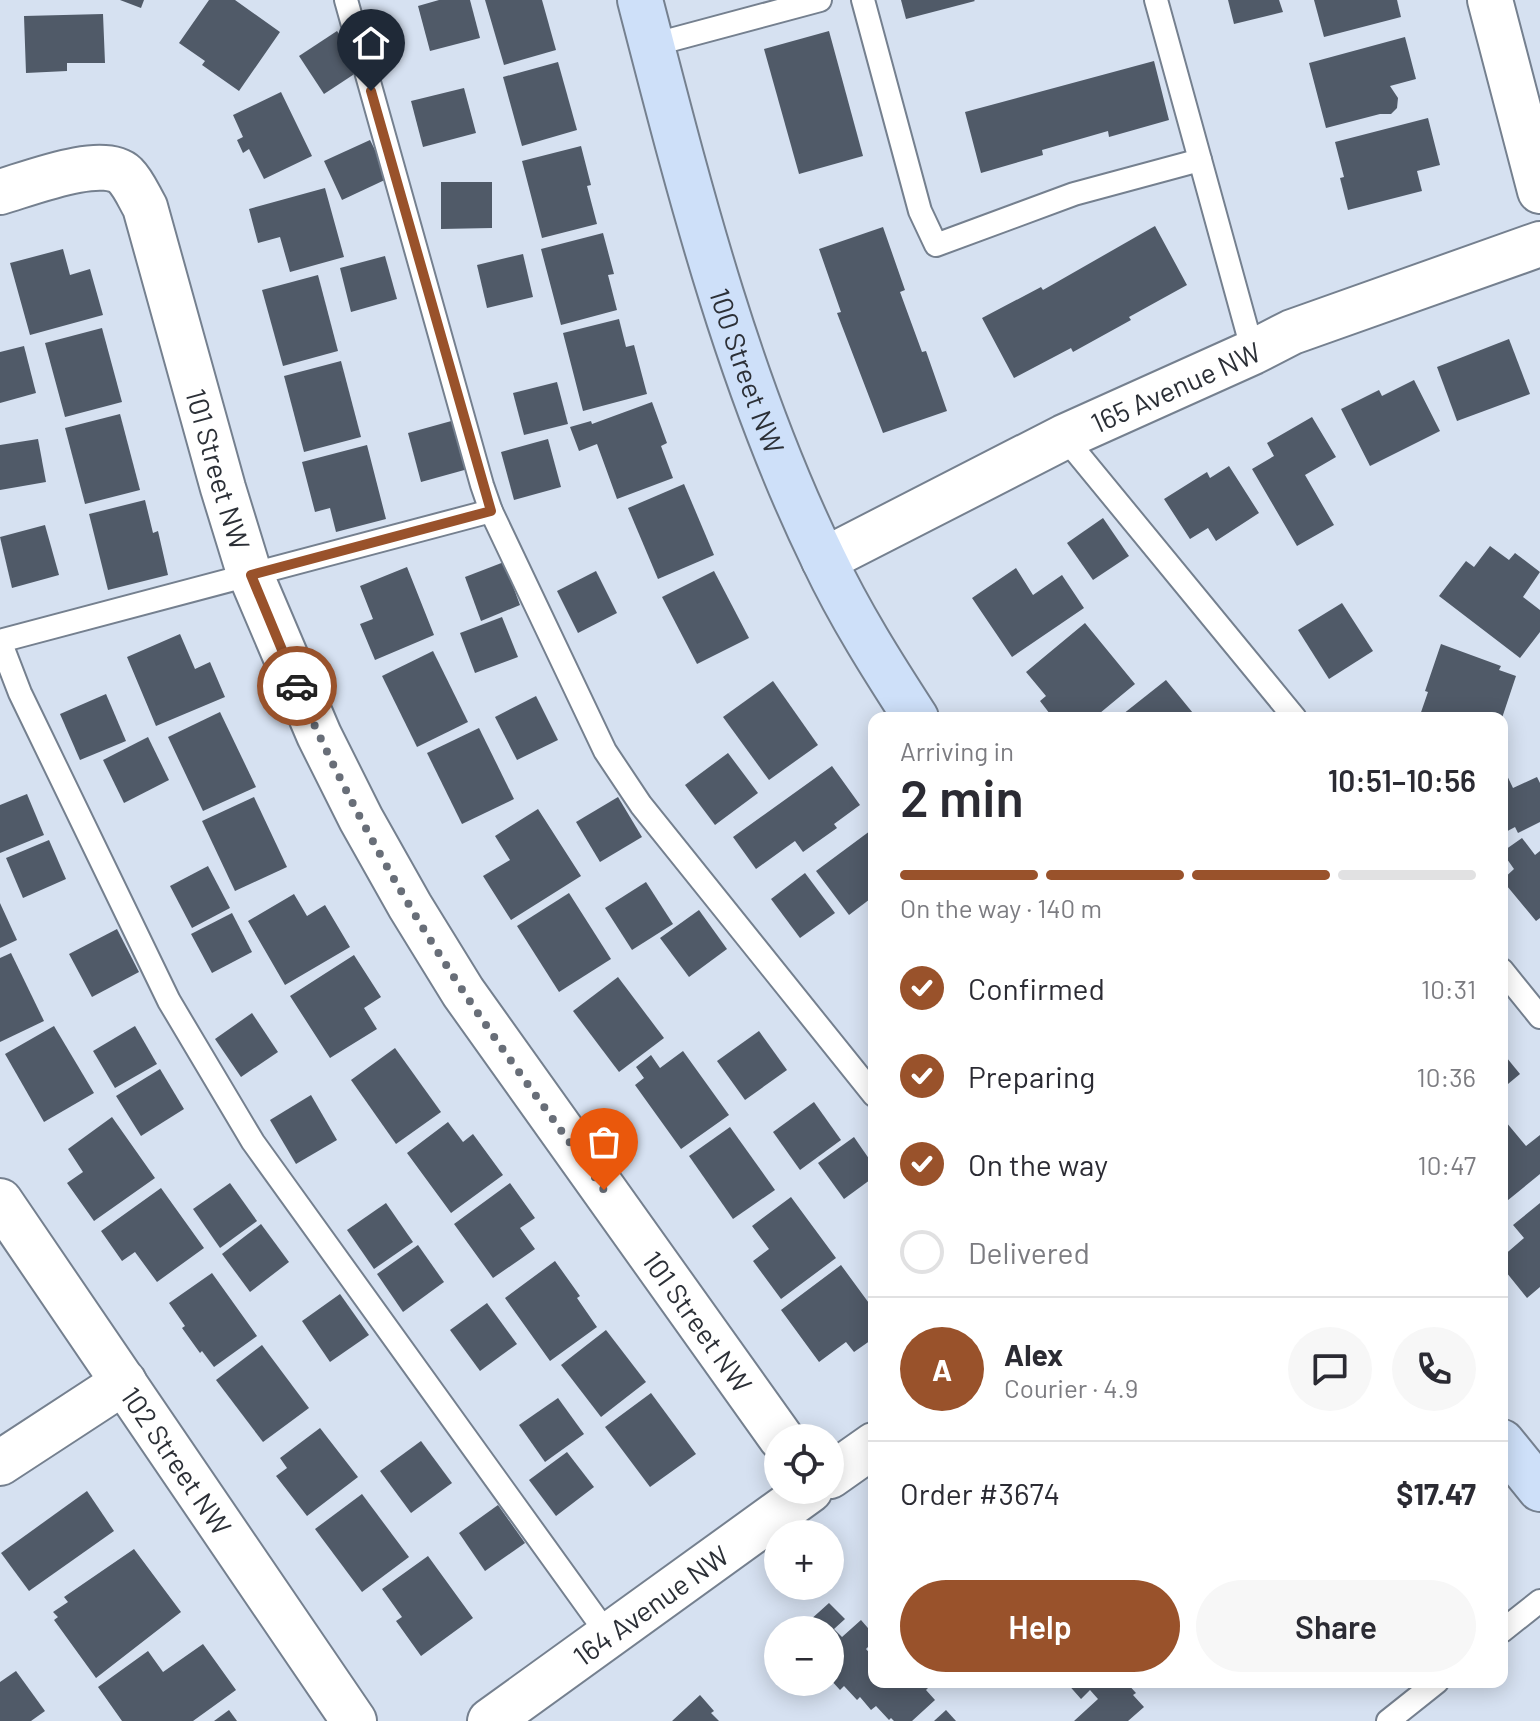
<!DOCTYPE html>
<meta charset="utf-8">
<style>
:root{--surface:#fff;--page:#f7f7f7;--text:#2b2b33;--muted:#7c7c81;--line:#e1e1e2;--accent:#99522b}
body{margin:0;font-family:Barlow,sans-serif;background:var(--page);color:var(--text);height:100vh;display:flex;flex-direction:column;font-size:30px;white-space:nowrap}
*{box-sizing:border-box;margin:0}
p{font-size:26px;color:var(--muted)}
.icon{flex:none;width:44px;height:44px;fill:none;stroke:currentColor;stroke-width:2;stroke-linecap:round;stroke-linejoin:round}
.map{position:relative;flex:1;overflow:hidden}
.drawer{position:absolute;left:868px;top:712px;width:640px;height:976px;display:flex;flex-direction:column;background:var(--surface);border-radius:16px;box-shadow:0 4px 20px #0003}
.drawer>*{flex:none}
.fabs{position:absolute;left:764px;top:1424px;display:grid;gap:16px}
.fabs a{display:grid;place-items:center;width:80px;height:80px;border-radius:50%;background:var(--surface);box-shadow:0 4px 20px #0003;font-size:40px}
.pin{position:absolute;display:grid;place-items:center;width:68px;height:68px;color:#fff;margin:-82px -34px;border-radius:50% 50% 50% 0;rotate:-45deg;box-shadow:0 0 8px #0007}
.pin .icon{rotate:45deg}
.courier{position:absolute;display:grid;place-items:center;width:80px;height:80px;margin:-40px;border:6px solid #99522b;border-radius:50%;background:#fff;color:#222;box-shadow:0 2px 10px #0007}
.overview em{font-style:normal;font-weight:600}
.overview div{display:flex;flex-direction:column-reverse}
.overview{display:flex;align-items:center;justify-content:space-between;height:136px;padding:0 32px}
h1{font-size:52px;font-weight:600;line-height:60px}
.bar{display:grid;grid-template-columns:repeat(4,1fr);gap:12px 8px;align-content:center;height:96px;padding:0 32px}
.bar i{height:10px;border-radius:6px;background:var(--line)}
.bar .active{background:var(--accent)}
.bar p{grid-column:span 4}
.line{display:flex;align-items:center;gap:20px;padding:0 32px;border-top:2px solid var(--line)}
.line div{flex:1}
.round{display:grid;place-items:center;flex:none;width:84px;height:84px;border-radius:42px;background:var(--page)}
ol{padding:0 32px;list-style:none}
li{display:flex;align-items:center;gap:24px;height:88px}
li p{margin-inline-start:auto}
li .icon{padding:8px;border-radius:50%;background:var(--accent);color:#fff;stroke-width:4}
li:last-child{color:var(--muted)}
li i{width:44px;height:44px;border:4px solid var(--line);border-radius:50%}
.action{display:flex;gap:16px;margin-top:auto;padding:16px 32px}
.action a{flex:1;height:92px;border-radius:48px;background:var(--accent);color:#fff;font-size:32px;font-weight:600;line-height:92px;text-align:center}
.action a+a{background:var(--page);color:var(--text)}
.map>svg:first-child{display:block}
.building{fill:#505a68}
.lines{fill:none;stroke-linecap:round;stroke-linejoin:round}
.lane-casing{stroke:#75808f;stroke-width:26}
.street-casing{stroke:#75808f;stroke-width:48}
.secondary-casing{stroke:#75808f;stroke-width:48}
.lane{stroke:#fff;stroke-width:22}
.street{stroke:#fff;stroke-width:44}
.secondary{stroke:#cee0f9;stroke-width:44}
.done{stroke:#686e78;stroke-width:8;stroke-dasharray:0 14.4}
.route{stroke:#99522b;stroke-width:10}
.labels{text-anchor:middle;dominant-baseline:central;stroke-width:8;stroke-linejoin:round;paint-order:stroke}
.street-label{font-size:28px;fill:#2c3037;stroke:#e3eeff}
</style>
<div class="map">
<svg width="1540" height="1721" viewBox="0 0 1540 1721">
<rect width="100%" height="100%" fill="#d6e1f1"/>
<!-- building -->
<g class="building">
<polygon points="120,0 144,0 141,8"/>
<polygon points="209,0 235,0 280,32 239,91 202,65 205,61 179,43"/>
<polygon points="439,0 470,0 480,38 430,51 418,6"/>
<polygon points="485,0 542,0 556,50 504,65"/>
<polygon points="901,0 974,0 975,1 906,19"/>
<polygon points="1228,0 1279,0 1283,12 1234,24"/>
<polygon points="1314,0 1397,0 1401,17 1324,37"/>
<polygon points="103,14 105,63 67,63 67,71 26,73 24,16"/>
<polygon points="337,31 362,69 324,94 299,56"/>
<polygon points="829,31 863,156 799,174 764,49"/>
<polygon points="1405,37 1416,79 1390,86 1398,98 1397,108 1391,114 1380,114 1326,128 1309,63"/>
<polygon points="1154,61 1169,120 1109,137 1108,131 1042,150 1043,155 981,173 965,112"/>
<polygon points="558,62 577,130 522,146 503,77"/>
<polygon points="464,88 476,133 423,147 411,101"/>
<polygon points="281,92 312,156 264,179 249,149 243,153 237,140 243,137 233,115"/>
<polygon points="1428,118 1440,165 1417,171 1422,191 1348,210 1340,178 1344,177 1335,142"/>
<polygon points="370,140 389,178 342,200 324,161"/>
<polygon points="581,146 591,185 587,186 597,224 542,238 522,161"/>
<polygon points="441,182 492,182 492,228 441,229"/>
<polygon points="325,188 344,257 290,272 280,237 258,243 249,209"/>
<polygon points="1155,226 1187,285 1129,317 1131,320 1073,352 1071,348 1014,378 982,318 1041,287 1043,290"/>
<polygon points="883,227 905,290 900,292 922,352 926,351 947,411 883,433 837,313 841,312 819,249"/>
<polygon points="603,233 614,274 608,275 617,310 561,325 541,249"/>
<polygon points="63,249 70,275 90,269 103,315 30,335 10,263"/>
<polygon points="523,254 533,297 487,308 477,265"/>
<polygon points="385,256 397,299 351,312 340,268"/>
<polygon points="318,275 338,351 283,366 262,290"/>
<polygon points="619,319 626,347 634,345 647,394 583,411 563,333"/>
<polygon points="102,328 122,402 65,417 45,343"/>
<polygon points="1509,339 1530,394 1457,421 1437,367"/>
<polygon points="24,346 36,393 0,403 0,352"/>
<polygon points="341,361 361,437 304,452 284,376"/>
<polygon points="1414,380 1440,431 1370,466 1341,409 1379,390 1382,396"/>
<polygon points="557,382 568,424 524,435 513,393"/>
<polygon points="652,402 667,443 661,446 673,478 617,499 597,444 579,451 570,427 591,421 592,424"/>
<polygon points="120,414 140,490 85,504 65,428"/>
<polygon points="1312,417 1336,457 1305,475 1334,525 1297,546 1252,469 1274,456 1267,443"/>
<polygon points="455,420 468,469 421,482 408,433"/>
<polygon points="38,439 46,482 0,490 0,445"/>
<polygon points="548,439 561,487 514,500 501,452"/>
<polygon points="367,445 386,519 336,532 330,508 315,512 302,462"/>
<polygon points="1229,466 1259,513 1216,541 1208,528 1190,539 1164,499 1207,472 1210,478"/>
<polygon points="684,484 714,555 658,579 628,508"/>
<polygon points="145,500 153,533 158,531 168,575 108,590 89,514"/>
<polygon points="1103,518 1129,556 1093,580 1067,543"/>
<polygon points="45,525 59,575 12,588 0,537"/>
<polygon points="1490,546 1509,560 1515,553 1540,572 1523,597 1540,610 1540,632 1520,658 1439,596 1466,561 1474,567"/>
<polygon points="504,562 520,605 481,621 465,577"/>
<polygon points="407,567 434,635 375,660 360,624 373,619 360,586"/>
<polygon points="1016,568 1033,595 1062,575 1084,608 1012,657 972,598"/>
<polygon points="596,571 617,613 578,633 557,591"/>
<polygon points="714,571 749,638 697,664 662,597"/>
<polygon points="1342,603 1373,651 1329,679 1298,630"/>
<polygon points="502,617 518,657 475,673 460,633"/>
<polygon points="1085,623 1135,684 1094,718 1053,718 1040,701 1046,696 1026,672"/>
<polygon points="180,634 195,669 210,662 225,697 156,726 127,657"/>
<polygon points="1441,644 1501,666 1499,670 1516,676 1502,718 1481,715 1480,718 1419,718 1428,692 1425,691"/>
<polygon points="433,651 468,722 417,747 382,676"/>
<polygon points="1166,680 1197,718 1118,718"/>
<polygon points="773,681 818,745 769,780 723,717"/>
<polygon points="106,694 126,741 80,760 60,714"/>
<polygon points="536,696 558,740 517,760 495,717"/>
<polygon points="220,712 256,787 203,811 168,737"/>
<polygon points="479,728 514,799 462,824 427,753"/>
<polygon points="148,737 169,780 124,803 103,760"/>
<polygon points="728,753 758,793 715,825 685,785"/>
<polygon points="1502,765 1513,788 1537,777 1540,783 1540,822 1518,833 1515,827 1502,834"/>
<polygon points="832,766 860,805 834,824 837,828 803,852 795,841 756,869 733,837"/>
<polygon points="27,794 44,835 0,853 0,805"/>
<polygon points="254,797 287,867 235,891 202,821"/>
<polygon points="618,797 642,837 600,862 576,822"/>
<polygon points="538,809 581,876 511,920 483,876 510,860 495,836"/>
<polygon points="874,828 874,896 849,915 816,871"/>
<polygon points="1522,838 1535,855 1540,851 1540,918 1536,921 1502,880 1514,869 1502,852"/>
<polygon points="49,840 66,879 23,898 6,858"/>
<polygon points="208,866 230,908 192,928 170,886"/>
<polygon points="805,873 835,913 800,938 771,899"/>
<polygon points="646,882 673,924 632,950 605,908"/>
<polygon points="569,893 611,959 559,992 517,926"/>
<polygon points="294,894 307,916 325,905 350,947 285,985 248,921"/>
<polygon points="0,903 17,940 0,948"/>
<polygon points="699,910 727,949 689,977 660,938"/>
<polygon points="232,913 252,952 212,973 191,934"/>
<polygon points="117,929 139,972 92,997 69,954"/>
<polygon points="11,953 44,1021 0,1042 0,958"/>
<polygon points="354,955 381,997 364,1008 377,1029 330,1058 290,996"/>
<polygon points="618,977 664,1038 619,1072 573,1011"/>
<polygon points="252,1013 278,1052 241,1077 215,1039"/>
<polygon points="54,1026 94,1093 44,1122 5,1054"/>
<polygon points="135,1026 157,1064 115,1088 93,1051"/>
<polygon points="759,1031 787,1070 745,1100 717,1061"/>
<polygon points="395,1048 441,1112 396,1144 351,1080"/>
<polygon points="683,1051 729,1115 681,1149 635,1085 644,1078 636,1067 651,1055 660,1068"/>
<polygon points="1502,1052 1520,1074 1502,1089"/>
<polygon points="160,1069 184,1109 141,1136 116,1096"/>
<polygon points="311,1095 337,1140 296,1164 270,1120"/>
<polygon points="814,1102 841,1140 800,1170 773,1132"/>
<polygon points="112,1117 155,1178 94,1221 67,1183 83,1172 68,1149"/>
<polygon points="448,1122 463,1142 473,1134 503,1175 451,1213 407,1153"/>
<polygon points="1506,1122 1526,1146 1540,1135 1540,1174 1502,1205 1502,1125"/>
<polygon points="730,1127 775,1190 733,1219 689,1156"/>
<polygon points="854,1137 874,1166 874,1177 844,1199 818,1163"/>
<polygon points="230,1183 257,1221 220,1248 193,1209"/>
<polygon points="510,1183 535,1218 520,1228 535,1249 493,1278 454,1224"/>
<polygon points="161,1188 204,1248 157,1282 135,1252 122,1261 101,1231"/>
<polygon points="791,1197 836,1258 781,1299 753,1261 769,1249 752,1226"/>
<polygon points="386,1203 413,1242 374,1269 347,1230"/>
<polygon points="1540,1203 1540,1287 1527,1298 1502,1267 1502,1257 1524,1238 1513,1225"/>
<polygon points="261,1224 289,1262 250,1292 222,1254"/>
<polygon points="418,1245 444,1282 403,1312 377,1274"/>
<polygon points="555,1261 580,1296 577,1298 597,1327 550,1361 505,1298"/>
<polygon points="841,1265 874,1310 874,1338 854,1352 846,1342 819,1362 781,1310"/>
<polygon points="212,1273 257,1336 214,1367 202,1351 200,1353 182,1328 185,1326 169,1303"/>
<polygon points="340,1294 369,1335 330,1362 302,1321"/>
<polygon points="487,1303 517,1344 480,1371 450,1330"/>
<polygon points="606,1330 646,1382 601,1417 561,1365"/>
<polygon points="262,1345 309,1408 263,1442 216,1380"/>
<polygon points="651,1393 696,1454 650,1487 605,1427"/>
<polygon points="558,1398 584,1434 545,1462 519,1425"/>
<polygon points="320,1428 358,1477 307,1516 276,1476 287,1468 280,1458"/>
<polygon points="421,1441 452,1483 411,1513 380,1471"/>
<polygon points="567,1452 594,1487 556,1516 529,1480"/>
<polygon points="87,1491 114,1531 29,1591 1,1553"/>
<polygon points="362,1494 409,1557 362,1592 315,1529"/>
<polygon points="498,1505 525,1543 485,1571 459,1533"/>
<polygon points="134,1549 181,1612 96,1678 54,1620 58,1617 53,1612 68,1602 64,1597"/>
<polygon points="428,1556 473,1618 421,1656 396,1621 402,1617 382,1589"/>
<polygon points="829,1603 845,1619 834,1629 842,1637 861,1620 874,1635 874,1641 866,1649 874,1658 874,1682 934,1682 926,1690 935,1700 912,1721 894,1721 891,1718 889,1720 876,1706 871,1710 860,1697 857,1700 844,1686 840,1690 830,1679 830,1630 799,1630"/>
<polygon points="203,1644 236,1690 193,1721 122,1721 98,1687 148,1651 163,1672"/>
<polygon points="16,1671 45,1711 31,1721 0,1721 0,1682"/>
<polygon points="1066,1682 1126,1682 1136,1693 1133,1695 1144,1707 1128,1721 1074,1721 1098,1699 1090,1690 1081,1699"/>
<polygon points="700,1695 714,1711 711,1713 719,1721 672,1721"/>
<polygon points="229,1710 237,1721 214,1721"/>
<polygon points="946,1710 956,1721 934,1721"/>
</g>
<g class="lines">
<!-- lane casing -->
<g class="lane-casing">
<g id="lane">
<polyline points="346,0 482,485 491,511 605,751 641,805 874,1095"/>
<polyline points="863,0 920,211 936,245 1074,194 1200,160"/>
<polyline points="1156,0 1253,352"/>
<polyline points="652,45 820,0"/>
<polyline points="1064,437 1295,718"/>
<polyline points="0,641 20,693 169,1001 253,1142 608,1635"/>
<polyline points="0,641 491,511"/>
<polyline points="1502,970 1540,1017"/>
<polyline points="1502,1631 1540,1601"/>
<polyline points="1388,1721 1437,1682"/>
</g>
</g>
<!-- street casing -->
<g class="street-casing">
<g id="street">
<polyline points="1490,0 1540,191"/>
<path id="s1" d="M0,192C28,184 103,154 125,175C134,184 139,197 145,207L223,488L247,566L319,735L361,819L410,906L463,992L781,1438"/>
<path id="s2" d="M824,560L1064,437L1253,352L1292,332L1540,244"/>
<path id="s3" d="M0,1201L354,1721"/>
<polyline points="0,1463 124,1382"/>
<polyline points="830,1476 874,1445"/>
<path id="s4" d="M490,1721L810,1490"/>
</g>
</g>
<!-- secondary casing -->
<g class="secondary-casing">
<g id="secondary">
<path id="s5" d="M640,0C689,189 738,384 824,560C850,615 883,667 916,718"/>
<polyline points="1502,1442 1540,1489"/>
</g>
</g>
<!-- lane -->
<use href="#lane" class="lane"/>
<!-- street -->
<use href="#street" class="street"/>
<!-- secondary -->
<use href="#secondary" class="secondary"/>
</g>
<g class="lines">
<!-- done -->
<path class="done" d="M297,686C343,792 399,894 463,991C508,1059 557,1124 604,1190"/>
<!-- route -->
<polyline class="route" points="297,686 251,575 491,511 371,91"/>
</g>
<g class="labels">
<!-- street labels -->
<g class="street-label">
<text stroke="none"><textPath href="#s5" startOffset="386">100 Street NW</textPath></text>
<text stroke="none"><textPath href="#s2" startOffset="392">165 Avenue NW</textPath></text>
<text stroke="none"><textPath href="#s1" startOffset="440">101 Street NW</textPath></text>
<text stroke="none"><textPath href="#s1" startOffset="1424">101 Street NW</textPath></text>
<text stroke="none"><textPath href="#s3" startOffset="314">102 Street NW</textPath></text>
<text stroke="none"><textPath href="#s4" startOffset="198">164 Avenue NW</textPath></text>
</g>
</g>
</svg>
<div class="fabs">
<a><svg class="icon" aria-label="locate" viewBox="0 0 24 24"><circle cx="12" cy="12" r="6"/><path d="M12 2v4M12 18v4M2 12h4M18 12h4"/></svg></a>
<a>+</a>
<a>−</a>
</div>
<div class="pin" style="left:604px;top:1190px;background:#ea580c"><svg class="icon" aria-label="bag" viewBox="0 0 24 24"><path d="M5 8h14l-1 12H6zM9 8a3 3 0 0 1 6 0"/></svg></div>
<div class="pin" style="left:371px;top:91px;background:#1f2937"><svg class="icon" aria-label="home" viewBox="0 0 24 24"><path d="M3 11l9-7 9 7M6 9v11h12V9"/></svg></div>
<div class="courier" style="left:297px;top:686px"><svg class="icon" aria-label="car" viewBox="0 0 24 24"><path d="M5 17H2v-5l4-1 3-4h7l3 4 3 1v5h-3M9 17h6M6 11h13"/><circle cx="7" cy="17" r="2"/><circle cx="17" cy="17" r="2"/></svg></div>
<section class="drawer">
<div class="overview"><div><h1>2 min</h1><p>Arriving in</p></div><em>10:51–10:56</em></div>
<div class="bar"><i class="active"></i><i class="active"></i><i class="active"></i><i></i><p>On the way · 140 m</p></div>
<ol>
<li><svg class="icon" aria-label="check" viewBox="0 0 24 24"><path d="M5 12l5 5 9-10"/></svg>Confirmed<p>10:31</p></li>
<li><svg class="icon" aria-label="check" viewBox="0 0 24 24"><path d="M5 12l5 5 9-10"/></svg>Preparing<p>10:36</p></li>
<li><svg class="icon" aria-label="check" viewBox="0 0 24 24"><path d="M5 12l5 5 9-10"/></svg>On the way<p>10:47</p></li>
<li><i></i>Delivered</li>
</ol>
<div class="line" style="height:144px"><b class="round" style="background:var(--accent);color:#fff">A</b><div><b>Alex</b><p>Courier · 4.9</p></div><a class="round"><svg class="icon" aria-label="chat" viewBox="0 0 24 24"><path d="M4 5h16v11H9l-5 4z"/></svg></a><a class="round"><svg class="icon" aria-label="phone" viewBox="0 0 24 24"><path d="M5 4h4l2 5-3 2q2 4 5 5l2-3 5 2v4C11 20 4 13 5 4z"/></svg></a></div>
<div class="line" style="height:104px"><div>Order #3674</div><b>$17.47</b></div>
<div class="action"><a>Help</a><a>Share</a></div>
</section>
</div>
